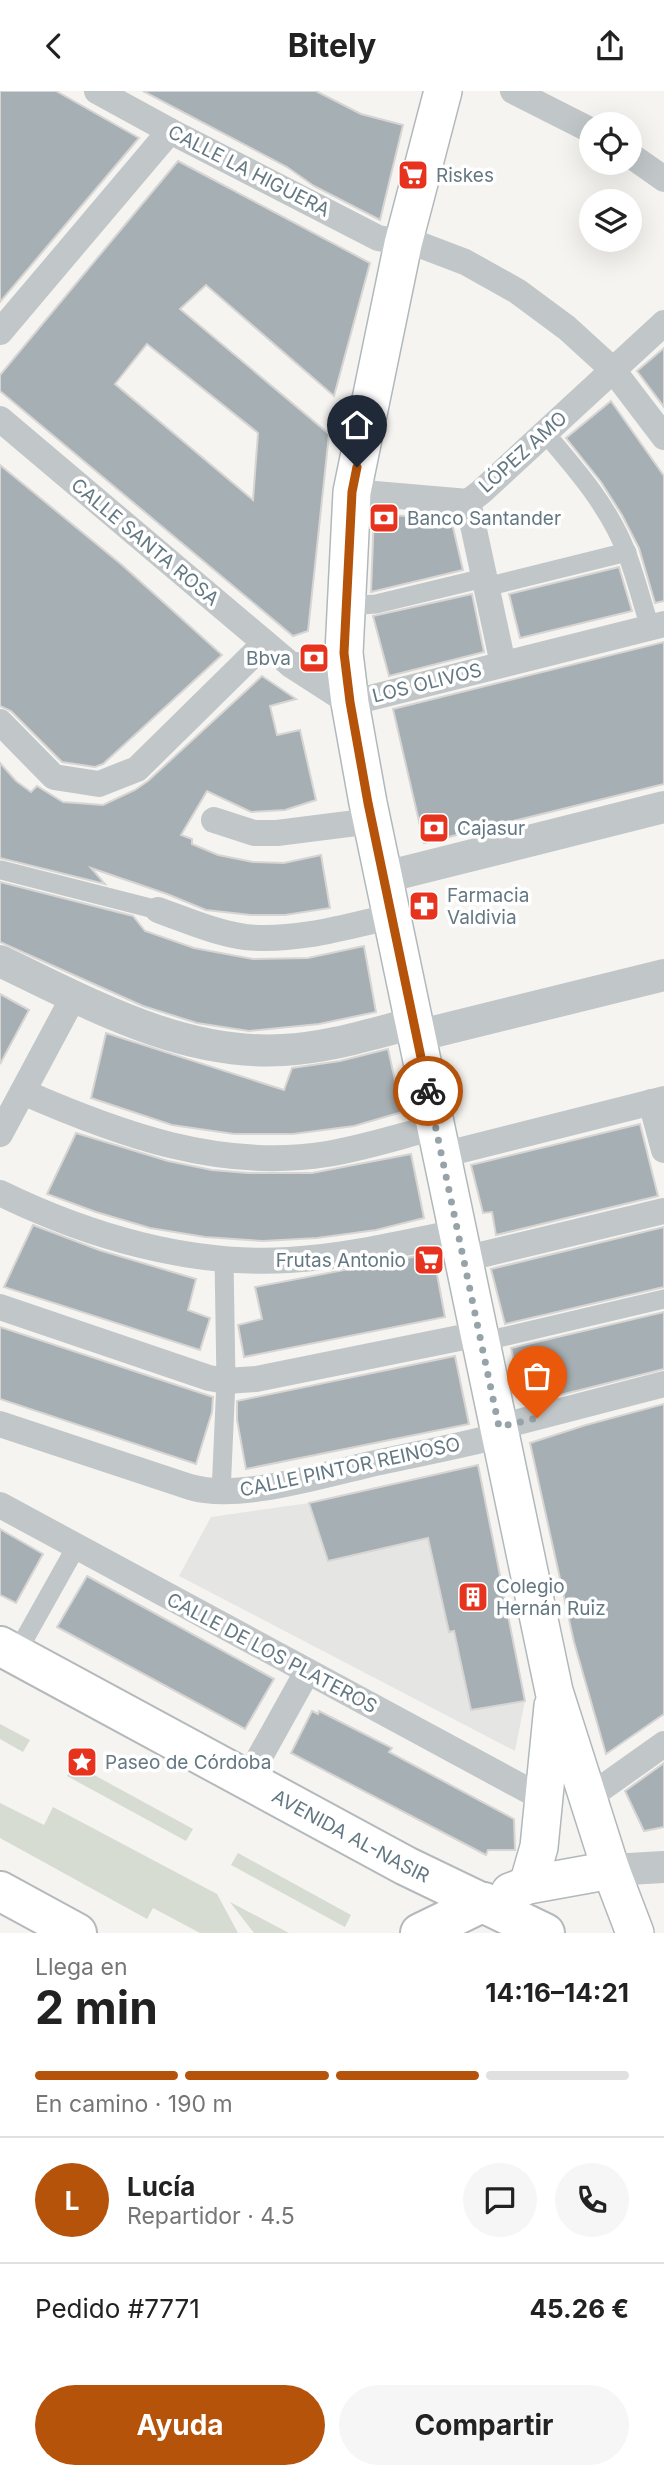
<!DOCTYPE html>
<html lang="es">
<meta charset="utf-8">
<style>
:root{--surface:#fff;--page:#f6f6f6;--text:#222;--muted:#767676;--line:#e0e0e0;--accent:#b45309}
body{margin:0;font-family:Inter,sans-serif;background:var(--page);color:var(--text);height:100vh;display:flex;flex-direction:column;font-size:26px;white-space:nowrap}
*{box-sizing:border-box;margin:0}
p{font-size:23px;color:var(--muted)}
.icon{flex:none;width:38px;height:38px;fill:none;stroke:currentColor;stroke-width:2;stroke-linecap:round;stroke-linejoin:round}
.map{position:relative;height:1842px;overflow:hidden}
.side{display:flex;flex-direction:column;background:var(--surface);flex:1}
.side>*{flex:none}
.tools{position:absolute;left:579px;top:21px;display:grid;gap:14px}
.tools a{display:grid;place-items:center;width:63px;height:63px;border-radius:50%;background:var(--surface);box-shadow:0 7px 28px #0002;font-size:35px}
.pin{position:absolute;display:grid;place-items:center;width:60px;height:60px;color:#fff;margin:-72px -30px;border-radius:50% 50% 50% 0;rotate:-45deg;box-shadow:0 0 7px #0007}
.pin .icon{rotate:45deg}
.courier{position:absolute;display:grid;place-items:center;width:70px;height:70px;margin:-35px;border:5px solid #b45309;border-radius:50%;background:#fff;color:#222;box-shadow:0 2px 9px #0007}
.summary em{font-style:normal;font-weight:700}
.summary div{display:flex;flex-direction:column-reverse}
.summary{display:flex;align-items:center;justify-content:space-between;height:119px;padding:0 35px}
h1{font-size:46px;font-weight:700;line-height:52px}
.bar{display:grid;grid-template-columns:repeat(4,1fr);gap:10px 7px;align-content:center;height:84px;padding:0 35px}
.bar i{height:9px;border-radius:5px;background:var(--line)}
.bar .selected{background:var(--accent)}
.bar p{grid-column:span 4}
.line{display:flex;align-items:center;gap:18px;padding:0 35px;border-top:2px solid var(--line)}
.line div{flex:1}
.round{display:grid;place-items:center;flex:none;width:74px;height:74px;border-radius:37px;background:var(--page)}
.action{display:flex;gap:14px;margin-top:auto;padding:14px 35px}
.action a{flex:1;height:80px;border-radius:42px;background:var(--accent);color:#fff;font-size:28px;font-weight:700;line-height:80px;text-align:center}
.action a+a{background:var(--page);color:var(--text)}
header{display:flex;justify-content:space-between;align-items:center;height:91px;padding:0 35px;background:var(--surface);font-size:32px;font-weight:700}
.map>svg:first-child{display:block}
.built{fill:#e5e6e4}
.green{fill:#d6dcd1}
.building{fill:#a6afb3;stroke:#d6d5d3;stroke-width:2;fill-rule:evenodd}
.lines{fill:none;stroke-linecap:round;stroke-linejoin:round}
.secondary-casing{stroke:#b1b8bb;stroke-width:40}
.primary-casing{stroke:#b4b9bc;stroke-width:42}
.pedestrian{stroke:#c1c6c8;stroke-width:19}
.minor{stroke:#c1c6c8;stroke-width:26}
.tertiary{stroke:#c1c6c8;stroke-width:32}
.secondary{stroke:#fff;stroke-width:37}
.primary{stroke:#fff;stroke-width:38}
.done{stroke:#96a3a8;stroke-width:7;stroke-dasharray:0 12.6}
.route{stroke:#b45309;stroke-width:9}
.labels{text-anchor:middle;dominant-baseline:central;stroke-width:7;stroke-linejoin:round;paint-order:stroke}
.street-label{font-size:19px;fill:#637882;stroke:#fff}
.poi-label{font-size:19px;fill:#637882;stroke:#fff;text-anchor:start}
</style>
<header><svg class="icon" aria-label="back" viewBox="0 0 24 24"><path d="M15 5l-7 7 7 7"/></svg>Bitely<svg class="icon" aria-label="share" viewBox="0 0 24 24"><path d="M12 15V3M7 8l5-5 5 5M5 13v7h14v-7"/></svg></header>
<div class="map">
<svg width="664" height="1842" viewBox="0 0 664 1842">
<rect width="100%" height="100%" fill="#f5f4f0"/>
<!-- built -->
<polygon class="built" points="478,1374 525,1610 515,1660 179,1485 211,1426 309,1412"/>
<!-- green -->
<g class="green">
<polygon points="0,1633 30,1649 23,1661 0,1648"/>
<polygon points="74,1673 193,1738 186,1750 67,1685"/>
<polygon points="0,1712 44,1734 53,1716 217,1803 238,1842 200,1842 153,1817 147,1828 0,1747"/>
<polygon points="238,1762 351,1824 345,1836 231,1774"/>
<polygon points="230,1811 289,1842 254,1842"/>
</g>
<!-- building -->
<g class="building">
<polygon points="0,0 56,0 139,47 0,211"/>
<polygon points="143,0 316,0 361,23 403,34 380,129 314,95 287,76"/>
<path d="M178,70L370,172L334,305L206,194L180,218L329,343L308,540L293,545L0,300V284ZM147,253L258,342L253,409L115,293Z"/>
<polygon points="664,257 664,316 637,280"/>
<polygon points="611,310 664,385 664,510 655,512 639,457 622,424 601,391 566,347"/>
<polygon points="0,374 122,474 222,564 103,673 95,676 62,671 11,620 0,615"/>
<polygon points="374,423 451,428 463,479 371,501"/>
<polygon points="619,476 632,520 520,547 509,503"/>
<polygon points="472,503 484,561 389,585 373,525"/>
<polygon points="664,551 664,693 424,752 393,618"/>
<polygon points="262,585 296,608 270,615 277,644 300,639 316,709 285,719 251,721 207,700 181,744 192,748 192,753 218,764 253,771 284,772 321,764 330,817 285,824 251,824 206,819 167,803 91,777 105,793 0,767 0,672 16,690 31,701 37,695 63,711 103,714 135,699 148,690"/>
<polygon points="0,791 133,825 145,840 194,857 253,868 308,867 364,855 376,921 319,933 249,940 197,932 143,915 0,851"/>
<polygon points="0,903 29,919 0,973"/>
<polygon points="106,942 284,999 292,977 340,970 388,958 402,1021 354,1035 293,1043 234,1043 172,1034 91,1007"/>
<polygon points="640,1033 658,1105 496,1144 492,1121 483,1122 471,1074"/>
<polygon points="76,1042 168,1070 212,1079 248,1082 312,1082 411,1063 424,1127 376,1139 317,1147 263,1150 205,1146 150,1137 96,1121 47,1103"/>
<polygon points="33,1134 99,1159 196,1188 188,1219 210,1227 200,1259 4,1196"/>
<polygon points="664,1136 664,1196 505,1233 491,1178"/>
<polygon points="433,1162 445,1226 244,1266 238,1234 262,1228 255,1196"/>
<polygon points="664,1221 664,1278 524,1313 511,1257"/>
<polygon points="0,1236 213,1306 212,1321 196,1373 0,1308"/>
<polygon points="455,1265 469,1333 246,1378 237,1329 237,1310"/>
<polygon points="664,1313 664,1623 606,1663 574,1551 530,1352 586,1334"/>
<polygon points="478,1374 525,1610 471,1619 454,1540 449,1541 428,1447 328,1470 309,1412"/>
<polygon points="0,1438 43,1463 16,1512 0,1504"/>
<polygon points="87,1485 274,1588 245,1638 57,1536"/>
<polygon points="312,1620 318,1623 319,1620 392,1657 389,1661 514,1728 515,1759 488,1759 486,1764 291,1662"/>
<polygon points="664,1672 664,1736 644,1740 625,1700"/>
</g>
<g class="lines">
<!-- secondary casing -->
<g class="secondary-casing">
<g id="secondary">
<polyline points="443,0 403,153 352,401 344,562 350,612 368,712 554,1600 611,1779 635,1842"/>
<polyline points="528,1794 539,1756 553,1615"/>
<polyline points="510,1801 528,1794 611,1779"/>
</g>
</g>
<!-- primary casing -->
<g class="primary-casing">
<g id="primary">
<path id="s1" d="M0,1555L406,1775L545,1842"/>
<polyline points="0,1800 77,1842"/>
<polyline points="420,1842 484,1811"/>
</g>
</g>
<!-- pedestrian -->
<g class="pedestrian">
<path d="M545,342C576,378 610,417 627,463C636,487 642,512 650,536"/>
<polyline points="486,496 627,461"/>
<polyline points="346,515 376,513 484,487"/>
<polyline points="1,779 158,819"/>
<polyline points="481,1251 664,1208"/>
<polyline points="221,1402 226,1290 224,1168"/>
<polyline points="16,1563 76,1456"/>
</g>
<!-- minor -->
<g class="minor">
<polyline points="97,0 170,40 378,147 423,155 465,171 517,200 567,237 613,279 664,346"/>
<polyline points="513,0 592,40"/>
<polyline points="630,64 664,88"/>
<polyline points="0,241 170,40"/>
<polyline points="0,328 290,573 311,576 344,562"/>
<polyline points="352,401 468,411 481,401 664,232"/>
<polyline points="468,411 503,573"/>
<polyline points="291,574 350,612 664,533"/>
<polyline points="0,631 54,686 99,693 137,678 265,552"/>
<polyline points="214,729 254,742 277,742 372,730"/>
<path d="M158,819C186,829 216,842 245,846C296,851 345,836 393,825"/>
<path d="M23,1001C119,1043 220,1080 327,1063C364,1057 400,1045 436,1036"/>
<polyline points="651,1011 664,1059"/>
<polyline points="0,1043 74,905"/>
<polyline points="442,1064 664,1008"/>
<path d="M0,1102C88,1145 190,1175 289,1169C346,1166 402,1152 458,1141"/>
<polyline points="464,1168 664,1120"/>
<polyline points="0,1216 209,1287 226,1290 256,1288 479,1243"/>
<path d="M0,1333L190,1396C240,1411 328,1382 380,1371C420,1362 461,1355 501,1344"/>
<polyline points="499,1336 664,1293"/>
<polyline points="0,1414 544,1708"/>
<polyline points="247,1689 307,1581"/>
<polyline points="588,1707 664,1653"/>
</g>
<!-- tertiary -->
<g class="tertiary">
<polyline points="385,786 664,716"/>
<path d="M0,870C89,912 181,965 283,959C328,957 371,943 414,932"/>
<polyline points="417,945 664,884"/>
<polyline points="611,1779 664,1776"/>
</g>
<!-- secondary -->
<use href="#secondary" class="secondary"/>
<!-- primary -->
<use href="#primary" class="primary"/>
</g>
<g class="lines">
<!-- done -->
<polyline class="done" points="428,1000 499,1336 537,1327"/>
<!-- route -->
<polyline class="route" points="357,376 352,401 344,562 350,611 368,712 428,1000"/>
</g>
<!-- icons -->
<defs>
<g id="supermarket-square" transform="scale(1.575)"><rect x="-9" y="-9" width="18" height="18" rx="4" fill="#e7321e" stroke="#fff"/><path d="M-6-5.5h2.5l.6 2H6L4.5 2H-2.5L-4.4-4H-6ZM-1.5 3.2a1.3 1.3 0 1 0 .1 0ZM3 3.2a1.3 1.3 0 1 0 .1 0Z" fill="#fff"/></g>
<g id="bank-square" transform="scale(1.575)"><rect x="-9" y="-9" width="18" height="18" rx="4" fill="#e7321e" stroke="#fff"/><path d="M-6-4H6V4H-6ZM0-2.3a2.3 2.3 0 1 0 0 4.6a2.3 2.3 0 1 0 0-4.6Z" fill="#fff"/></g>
<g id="pharmacy-square" transform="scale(1.575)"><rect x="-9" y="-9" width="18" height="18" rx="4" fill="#e7321e" stroke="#fff"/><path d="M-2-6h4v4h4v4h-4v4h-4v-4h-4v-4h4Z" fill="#fff"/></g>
<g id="building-square" transform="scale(1.575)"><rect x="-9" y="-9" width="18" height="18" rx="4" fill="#e7321e" stroke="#fff"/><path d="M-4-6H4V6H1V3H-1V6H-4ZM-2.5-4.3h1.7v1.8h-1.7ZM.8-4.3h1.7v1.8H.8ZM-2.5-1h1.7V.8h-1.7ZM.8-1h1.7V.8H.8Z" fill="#fff"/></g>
<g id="sight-square" transform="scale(1.575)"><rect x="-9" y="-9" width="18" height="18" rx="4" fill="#e7321e" stroke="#fff"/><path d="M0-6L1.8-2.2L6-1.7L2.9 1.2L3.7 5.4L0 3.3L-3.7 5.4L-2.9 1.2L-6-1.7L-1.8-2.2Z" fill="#fff"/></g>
</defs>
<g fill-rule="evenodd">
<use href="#supermarket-square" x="413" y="84"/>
<use href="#bank-square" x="384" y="427"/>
<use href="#bank-square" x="314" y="567"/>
<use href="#bank-square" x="434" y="737"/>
<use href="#pharmacy-square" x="424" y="815"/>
<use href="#supermarket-square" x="429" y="1169"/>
<use href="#building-square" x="473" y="1506"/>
<use href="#sight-square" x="82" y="1671"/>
</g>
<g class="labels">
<!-- street labels -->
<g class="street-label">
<text transform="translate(249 80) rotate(27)">CALLE LA HIGUERA</text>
<text transform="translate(523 361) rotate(-42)">LÓPEZ AMO</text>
<text transform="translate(145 451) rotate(40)">CALLE SANTA ROSA</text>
<text transform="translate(427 592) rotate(-14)">LOS OLIVOS</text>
<text transform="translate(350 1376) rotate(-12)">CALLE PINTOR REINOSO</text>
<text transform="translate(272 1562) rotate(28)">CALLE DE LOS PLATEROS</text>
<text stroke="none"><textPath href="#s1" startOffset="399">AVENIDA AL-NASIR</textPath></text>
</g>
<!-- poi labels -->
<g class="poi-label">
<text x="436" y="84">Riskes</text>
<text x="407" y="427">Banco Santander</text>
<text x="291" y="567" text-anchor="end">Bbva</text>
<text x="457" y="737">Cajasur</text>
<text x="447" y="804">Farmacia<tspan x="447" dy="22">Valdivia</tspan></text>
<text x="406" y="1169" text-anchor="end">Frutas Antonio</text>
<text x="496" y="1495">Colegio<tspan x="496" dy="22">Hernán Ruiz</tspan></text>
<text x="105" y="1671">Paseo de Córdoba</text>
</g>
</g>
</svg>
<div class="tools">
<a><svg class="icon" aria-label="locate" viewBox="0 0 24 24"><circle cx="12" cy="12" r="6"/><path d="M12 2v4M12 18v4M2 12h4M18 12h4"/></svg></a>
<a><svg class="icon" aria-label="layers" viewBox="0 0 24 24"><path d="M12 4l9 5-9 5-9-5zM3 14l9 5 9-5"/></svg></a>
</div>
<div class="pin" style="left:537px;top:1327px;background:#ea580c"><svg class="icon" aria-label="bag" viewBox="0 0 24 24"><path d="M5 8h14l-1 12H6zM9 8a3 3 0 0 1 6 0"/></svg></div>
<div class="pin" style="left:357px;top:376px;background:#1f2937"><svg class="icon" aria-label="home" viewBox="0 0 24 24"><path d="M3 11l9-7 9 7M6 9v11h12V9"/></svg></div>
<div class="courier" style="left:428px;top:1000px"><svg class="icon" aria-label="bike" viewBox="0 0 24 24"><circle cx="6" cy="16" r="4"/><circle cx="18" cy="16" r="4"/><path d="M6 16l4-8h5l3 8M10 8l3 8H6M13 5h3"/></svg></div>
</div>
<section class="side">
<div class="summary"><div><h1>2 min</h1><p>Llega en</p></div><em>14:16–14:21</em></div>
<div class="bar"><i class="selected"></i><i class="selected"></i><i class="selected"></i><i></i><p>En camino · 190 m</p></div>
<div class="line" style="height:126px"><b class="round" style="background:var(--accent);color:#fff">L</b><div><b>Lucía</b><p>Repartidor · 4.5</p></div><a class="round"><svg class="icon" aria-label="chat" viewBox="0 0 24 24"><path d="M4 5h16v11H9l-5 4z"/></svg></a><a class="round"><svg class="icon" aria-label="phone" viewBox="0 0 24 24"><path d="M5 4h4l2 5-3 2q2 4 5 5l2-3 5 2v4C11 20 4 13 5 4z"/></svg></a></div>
<div class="line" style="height:91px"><div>Pedido #7771</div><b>45.26 €</b></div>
<div class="action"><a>Ayuda</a><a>Compartir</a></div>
</section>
